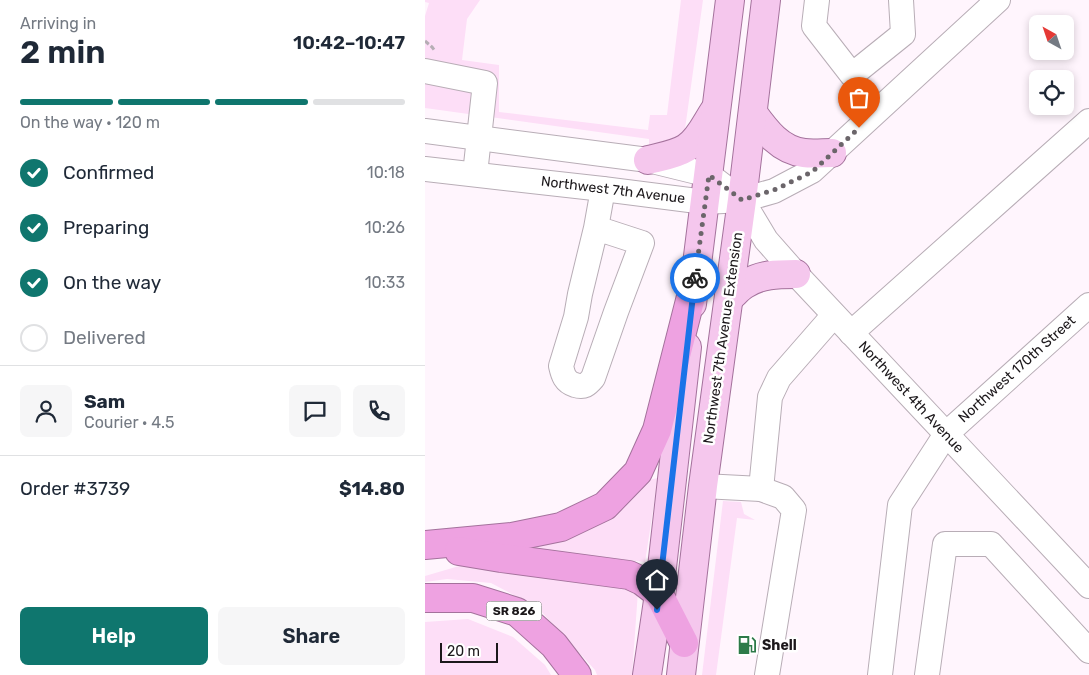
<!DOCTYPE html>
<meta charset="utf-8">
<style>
:root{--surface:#fff;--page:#f6f6f7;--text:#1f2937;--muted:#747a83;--line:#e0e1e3;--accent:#0f766e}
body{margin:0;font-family:Rubik,sans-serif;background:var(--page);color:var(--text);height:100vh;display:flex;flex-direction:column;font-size:19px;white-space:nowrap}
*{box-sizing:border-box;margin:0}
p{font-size:16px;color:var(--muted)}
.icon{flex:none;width:28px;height:28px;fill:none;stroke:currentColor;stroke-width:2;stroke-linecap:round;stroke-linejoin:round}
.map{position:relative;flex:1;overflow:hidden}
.sheet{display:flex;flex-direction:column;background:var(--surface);width:425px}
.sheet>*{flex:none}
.needle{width:32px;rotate:320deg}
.controls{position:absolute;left:604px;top:15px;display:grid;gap:10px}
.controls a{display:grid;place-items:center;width:45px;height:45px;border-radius:8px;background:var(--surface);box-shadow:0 2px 8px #0003;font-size:25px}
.scale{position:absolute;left:15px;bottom:12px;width:58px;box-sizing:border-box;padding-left:5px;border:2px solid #1c181b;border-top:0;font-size:14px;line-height:18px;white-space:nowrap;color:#1c181b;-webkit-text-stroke:4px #fff;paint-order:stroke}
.pin{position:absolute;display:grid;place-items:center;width:42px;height:42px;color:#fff;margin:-51px -21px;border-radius:50% 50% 50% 0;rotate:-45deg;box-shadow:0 0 5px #0007}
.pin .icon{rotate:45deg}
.courier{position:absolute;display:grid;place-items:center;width:50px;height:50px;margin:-25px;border:4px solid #1a73e8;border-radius:50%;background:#fff;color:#222;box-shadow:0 1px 6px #0007}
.head em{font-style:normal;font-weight:600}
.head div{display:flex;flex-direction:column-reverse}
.head{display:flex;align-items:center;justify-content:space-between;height:85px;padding:0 20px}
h1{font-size:32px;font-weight:600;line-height:38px}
.bar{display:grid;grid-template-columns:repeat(4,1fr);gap:8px 5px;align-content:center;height:60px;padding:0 20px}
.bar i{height:6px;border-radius:4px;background:var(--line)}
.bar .on{background:var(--accent)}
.bar p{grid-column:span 4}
.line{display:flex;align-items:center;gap:12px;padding:0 20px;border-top:1px solid var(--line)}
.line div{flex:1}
.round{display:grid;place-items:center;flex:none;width:52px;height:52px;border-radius:8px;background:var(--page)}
ol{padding:0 20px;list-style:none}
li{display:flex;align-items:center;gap:15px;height:55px}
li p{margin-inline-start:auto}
li .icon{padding:5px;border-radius:50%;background:var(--accent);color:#fff;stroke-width:4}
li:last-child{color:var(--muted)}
li i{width:28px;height:28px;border:2px solid var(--line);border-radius:50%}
.cta{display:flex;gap:10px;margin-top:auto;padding:10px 20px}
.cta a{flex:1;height:58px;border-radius:8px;background:var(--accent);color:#fff;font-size:20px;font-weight:600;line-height:58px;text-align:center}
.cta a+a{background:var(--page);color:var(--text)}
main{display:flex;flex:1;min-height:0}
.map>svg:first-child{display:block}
.green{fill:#fddef7}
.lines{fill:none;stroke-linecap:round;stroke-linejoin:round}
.minor-casing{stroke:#b8adb6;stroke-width:26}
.major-casing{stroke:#a4729c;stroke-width:30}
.highway-casing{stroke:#a4729c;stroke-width:30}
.path{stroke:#b6aeb5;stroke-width:3;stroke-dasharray:5 2.5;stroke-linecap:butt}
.minor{stroke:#fff;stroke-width:24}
.major{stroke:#f5c7ed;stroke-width:28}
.highway{stroke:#eea2e1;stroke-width:28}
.done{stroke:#6b656a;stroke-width:5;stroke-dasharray:0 9}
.route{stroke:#1a73e8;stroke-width:6}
.labels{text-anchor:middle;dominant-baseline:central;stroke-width:5;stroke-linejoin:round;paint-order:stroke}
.shield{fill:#fff;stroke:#605d5f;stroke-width:1}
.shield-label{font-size:12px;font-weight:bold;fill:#1c181b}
.street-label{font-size:14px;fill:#1c181b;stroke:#fff}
.poi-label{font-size:14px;font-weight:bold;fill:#1c181b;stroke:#fff;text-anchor:start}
</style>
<main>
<section class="sheet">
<div class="head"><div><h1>2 min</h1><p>Arriving in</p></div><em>10:42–10:47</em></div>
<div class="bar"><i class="on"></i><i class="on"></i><i class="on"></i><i></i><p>On the way · 120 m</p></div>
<ol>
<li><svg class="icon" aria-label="check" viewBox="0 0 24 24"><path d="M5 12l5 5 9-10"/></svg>Confirmed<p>10:18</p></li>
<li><svg class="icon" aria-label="check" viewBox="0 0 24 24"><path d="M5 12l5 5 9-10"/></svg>Preparing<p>10:26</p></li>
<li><svg class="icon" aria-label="check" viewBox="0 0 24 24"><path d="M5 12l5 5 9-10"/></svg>On the way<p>10:33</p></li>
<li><i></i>Delivered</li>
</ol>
<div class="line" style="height:90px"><a class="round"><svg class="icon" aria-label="person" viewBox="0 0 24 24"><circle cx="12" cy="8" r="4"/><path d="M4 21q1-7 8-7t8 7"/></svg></a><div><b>Sam</b><p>Courier · 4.5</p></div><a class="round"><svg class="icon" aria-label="chat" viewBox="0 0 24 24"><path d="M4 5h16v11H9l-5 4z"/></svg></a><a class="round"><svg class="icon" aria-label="phone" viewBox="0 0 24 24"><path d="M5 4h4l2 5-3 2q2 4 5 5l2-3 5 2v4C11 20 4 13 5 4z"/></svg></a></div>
<div class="line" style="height:65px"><div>Order #3739</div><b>$14.80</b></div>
<div class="cta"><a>Help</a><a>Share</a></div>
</section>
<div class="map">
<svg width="664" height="675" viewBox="0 0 664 675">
<rect width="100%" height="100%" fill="#fff5fd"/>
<!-- green -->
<g class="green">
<polygon points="0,0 55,0 42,19 37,60 74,65 74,112 223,130 225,115 242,115 256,0 278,0 260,129 257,135 229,148 224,145 224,139 0,108 0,16 4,3 0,2"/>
<polygon points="233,478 220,562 89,548 223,480"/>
<polygon points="298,501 316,502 319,514 330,520 312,518 291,675 277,675"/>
<polygon points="41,564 213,591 207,675 172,675 170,670 113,608 66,583 22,579 0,582 0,576"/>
<polygon points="43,619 88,637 120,665 126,675 0,675 0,622"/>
</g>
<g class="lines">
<!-- minor casing -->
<g class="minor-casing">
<g id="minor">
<polyline points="392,0 389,26 427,75 478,34 476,0"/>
<polyline points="0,71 60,83 50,174"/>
<polyline points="0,131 223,160 284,175 317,200 341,240 371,274 664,586"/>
<polyline points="0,169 178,189 280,202 317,200 349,191 387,171 573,0"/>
<path d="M171,228L155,294L151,317L136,366C138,375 140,382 150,385C159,388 162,385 168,378L191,312L217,243L171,228L178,189"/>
<polyline points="426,333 664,121"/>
<polyline points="278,486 336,489 358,497 369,510 342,675"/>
<polyline points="336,489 345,397 354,378 409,315"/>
<polyline points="455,675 475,505 521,434 664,305"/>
<polyline points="502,675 520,544 566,544 664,651"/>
</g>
</g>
<!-- major casing -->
<g class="major-casing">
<g id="major">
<path d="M328,113C341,131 355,150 379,153C388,154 398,153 407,153"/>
<path d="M223,160C235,157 250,155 261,148C274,140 281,123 289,111"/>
<path d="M304,298C309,294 314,288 319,285C335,274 353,274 371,274"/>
<polyline points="267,304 305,0"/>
<polyline points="222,675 234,594 262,347"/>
<polyline points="256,675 278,486 317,200 341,0"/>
</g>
</g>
<!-- highway casing -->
<g class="highway-casing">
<g id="highway">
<polyline points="0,545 87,537 136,527 180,506 213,472 232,430 270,281"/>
<polyline points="34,551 76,558 204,575 217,581 234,594 259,643"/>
<polyline points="0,598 48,598 92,612 129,645 152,675"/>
</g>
</g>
<!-- path -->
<polyline class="path" points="0,41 7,47 10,51"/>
<!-- minor -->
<use href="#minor" class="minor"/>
<!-- major -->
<use href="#major" class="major"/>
<!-- highway -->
<use href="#highway" class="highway"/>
</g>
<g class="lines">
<!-- done -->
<polyline class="done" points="270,278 284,175 317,200 349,190 387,172 434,128"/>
<!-- route -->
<polyline class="route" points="232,610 270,278"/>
</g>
<!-- icons -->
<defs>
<g id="fuel-bare" transform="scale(1.5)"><path d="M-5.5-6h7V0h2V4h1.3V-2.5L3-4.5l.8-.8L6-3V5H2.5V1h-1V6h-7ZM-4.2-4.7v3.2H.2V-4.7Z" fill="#2d7a49" stroke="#fff" stroke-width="2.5" paint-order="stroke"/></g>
</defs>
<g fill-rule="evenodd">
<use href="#fuel-bare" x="322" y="645"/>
</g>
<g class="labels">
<!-- shield labels -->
<rect class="shield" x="61.5" y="601.5" width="55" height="19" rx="4"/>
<g class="shield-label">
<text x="89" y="611">SR 826</text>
</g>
<!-- street labels -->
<g class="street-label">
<text transform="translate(188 190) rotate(7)">Northwest 7th Avenue</text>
<text transform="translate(298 338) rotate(-82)">Northwest 7th Avenue Extension</text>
<text transform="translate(592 369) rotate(-42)">Northwest 170th Street</text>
<text transform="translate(486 397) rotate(47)">Northwest 4th Avenue</text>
</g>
<!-- poi labels -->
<g class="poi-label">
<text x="337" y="645">Shell</text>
</g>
</g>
</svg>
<div class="controls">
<a><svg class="needle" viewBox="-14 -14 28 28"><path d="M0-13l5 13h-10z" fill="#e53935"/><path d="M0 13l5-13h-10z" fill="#747a83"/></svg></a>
<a><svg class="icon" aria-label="locate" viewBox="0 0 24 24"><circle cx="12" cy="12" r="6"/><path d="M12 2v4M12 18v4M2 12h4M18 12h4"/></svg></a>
</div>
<div class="scale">20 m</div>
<div class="pin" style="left:434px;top:128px;background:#ea580c"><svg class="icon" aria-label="bag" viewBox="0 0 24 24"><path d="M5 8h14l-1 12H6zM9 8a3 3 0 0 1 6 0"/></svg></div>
<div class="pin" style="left:232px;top:610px;background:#1f2937"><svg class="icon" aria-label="home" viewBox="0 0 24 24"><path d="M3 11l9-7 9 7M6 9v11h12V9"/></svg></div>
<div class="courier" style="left:270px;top:278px"><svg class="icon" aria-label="bike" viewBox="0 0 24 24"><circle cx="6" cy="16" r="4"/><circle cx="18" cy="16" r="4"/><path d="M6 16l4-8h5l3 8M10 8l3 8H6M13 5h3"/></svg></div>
</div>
</main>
